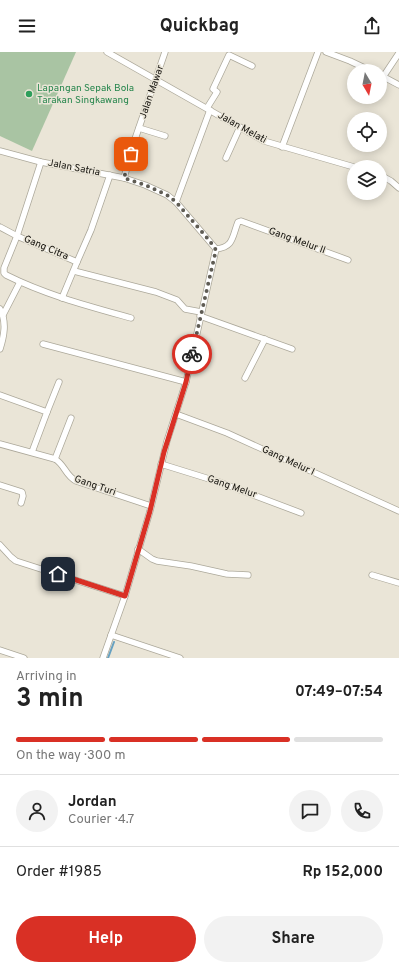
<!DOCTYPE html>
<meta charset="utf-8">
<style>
:root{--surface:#fff;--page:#f2f2f2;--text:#222;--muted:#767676;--line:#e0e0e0;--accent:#d93025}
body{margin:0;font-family:Overpass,sans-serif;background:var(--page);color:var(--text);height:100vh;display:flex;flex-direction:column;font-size:15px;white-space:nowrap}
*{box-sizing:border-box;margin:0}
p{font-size:13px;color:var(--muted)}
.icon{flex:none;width:22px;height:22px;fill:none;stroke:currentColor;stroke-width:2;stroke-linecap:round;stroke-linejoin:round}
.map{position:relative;height:606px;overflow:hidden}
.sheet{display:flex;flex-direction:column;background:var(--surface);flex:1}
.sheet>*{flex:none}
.needle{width:26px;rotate:170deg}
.buttons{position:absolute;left:347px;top:12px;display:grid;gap:8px}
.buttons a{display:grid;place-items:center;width:40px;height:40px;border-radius:50%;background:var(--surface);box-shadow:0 2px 10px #0003;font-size:20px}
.pin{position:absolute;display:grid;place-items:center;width:34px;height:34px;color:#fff;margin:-17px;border-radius:8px;box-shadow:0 2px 6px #0006}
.courier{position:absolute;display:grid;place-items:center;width:40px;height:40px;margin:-20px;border:3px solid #d93025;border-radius:50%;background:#fff;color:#222;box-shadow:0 1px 5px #0007}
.summary em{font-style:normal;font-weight:700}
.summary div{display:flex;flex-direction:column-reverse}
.summary{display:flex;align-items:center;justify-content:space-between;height:68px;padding:0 16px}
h1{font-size:26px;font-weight:700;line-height:30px}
.bar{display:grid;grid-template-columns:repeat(4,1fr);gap:6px 4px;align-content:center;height:48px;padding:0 16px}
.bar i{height:5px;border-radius:3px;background:var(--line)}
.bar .current{background:var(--accent)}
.bar p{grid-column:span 4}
.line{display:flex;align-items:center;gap:10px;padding:0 16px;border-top:1px solid var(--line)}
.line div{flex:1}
.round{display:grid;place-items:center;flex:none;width:42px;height:42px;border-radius:21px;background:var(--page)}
.primary-button{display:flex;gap:8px;margin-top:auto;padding:8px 16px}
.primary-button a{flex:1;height:46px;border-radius:24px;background:var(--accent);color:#fff;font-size:16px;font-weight:700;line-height:46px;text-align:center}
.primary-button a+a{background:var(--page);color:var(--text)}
header{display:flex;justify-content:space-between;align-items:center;height:52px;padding:0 16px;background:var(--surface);font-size:18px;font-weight:700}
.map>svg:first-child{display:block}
.pitch{fill:#a9c4a3}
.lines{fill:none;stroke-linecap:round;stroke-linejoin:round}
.stream{stroke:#67a1c1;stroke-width:2}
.street-casing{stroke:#aca89a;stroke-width:7}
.street{stroke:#fff;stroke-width:5.5}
.done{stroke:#5f5c54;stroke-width:4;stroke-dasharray:0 7.2}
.route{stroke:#d93025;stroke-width:5}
.leisure-dot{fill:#2e9e5b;stroke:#eae5d7;stroke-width:1.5}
.labels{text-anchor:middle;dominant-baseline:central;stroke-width:3;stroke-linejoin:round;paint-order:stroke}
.leisure-label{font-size:10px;fill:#27864d;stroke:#eae5d7;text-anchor:start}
.street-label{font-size:10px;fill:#14120d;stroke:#eae5d7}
</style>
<header><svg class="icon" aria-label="menu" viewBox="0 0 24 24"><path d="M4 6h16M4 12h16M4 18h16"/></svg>Quickbag<svg class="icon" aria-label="share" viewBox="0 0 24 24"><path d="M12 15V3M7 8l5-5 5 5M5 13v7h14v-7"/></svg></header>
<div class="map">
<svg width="399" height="606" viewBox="0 0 399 606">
<rect width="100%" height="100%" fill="#eae5d7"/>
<!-- pitch -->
<polygon class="pitch" points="0,0 76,0 32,99 0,84"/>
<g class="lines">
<!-- stream -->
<polyline class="stream" points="108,606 114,590"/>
<!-- street casing -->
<g class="street-casing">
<g id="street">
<polyline points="107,0 264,89 354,115"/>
<polyline points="326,0 350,9 371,19"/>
<polyline points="382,24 399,33"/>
<polyline points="383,25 399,1"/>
<polyline points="207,56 217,40 213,37 229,3 252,14"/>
<polyline points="139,76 165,84"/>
<polyline points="282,95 318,0"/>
<polyline points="0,99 41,110 124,126 145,133 167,143 176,150 216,197"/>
<polyline points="226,106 240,75"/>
<path d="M41,110L17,184L4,216V221L6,223C46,243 88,254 131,266"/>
<polyline points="380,123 391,129 399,136"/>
<polyline points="124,126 134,90 165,0"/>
<polyline points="176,150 210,58"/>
<polyline points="0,175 17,184 77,210 62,246"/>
<path d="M216,197C234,195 232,185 238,170L241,169L348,208"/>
<polyline points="77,210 91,178 110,123"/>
<polyline points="74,219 156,240 177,248 185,257 201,260"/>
<path d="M0,257C7,270 4,284 0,297"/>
<polyline points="3,263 20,230"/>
<polyline points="200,264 292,297"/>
<polyline points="43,292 186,330"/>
<polyline points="245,326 265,287"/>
<polyline points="0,343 47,360 32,400"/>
<polyline points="47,360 59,330"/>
<polyline points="176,362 227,381 399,459"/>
<path d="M0,392L55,407C65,413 65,423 76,429L151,454"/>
<polyline points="55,407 71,366"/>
<polyline points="161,412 219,430 301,461"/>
<polyline points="0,433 22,440 23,444 21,451"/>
<polyline points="0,493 11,505 16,509 125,544"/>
<polyline points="138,497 152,507 157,509 191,514 227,522 248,523"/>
<polyline points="372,523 399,531"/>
<polyline points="111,583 180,606"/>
<polyline points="0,598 24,606"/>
<polyline points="103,606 125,544 150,459 167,389 186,330 216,197"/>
</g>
</g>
<!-- street -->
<use href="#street" class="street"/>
</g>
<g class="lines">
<!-- done -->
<polyline class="done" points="131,102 124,126 145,133 167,143 176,150 209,188 216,198 192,302"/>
<!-- route -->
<polyline class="route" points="58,522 125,544 150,459 164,400 186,330 192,302"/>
</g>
<!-- markers -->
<circle class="leisure-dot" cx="29" cy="42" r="4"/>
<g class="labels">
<!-- leisure labels -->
<g class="leisure-label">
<text x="37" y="36">Lapangan Sepak Bola<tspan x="37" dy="12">Tarakan Singkawang</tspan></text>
</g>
<!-- street labels -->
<g class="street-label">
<text transform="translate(152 40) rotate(-71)">Jalan Mawar</text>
<text transform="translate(242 76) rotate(29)">Jalan Melati</text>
<text transform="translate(74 116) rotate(11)">Jalan Satria</text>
<text transform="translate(297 189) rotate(20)">Gang Melur II</text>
<text transform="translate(46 196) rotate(23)">Gang Citra</text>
<text transform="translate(288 409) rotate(25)">Gang Melur I</text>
<text transform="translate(95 434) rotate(19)">Gang Turi</text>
<text transform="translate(232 435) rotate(19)">Gang Melur</text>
</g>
</g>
</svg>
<div class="buttons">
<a><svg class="needle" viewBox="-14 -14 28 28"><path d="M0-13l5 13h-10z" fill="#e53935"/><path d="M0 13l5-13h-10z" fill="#767676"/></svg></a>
<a><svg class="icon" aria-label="locate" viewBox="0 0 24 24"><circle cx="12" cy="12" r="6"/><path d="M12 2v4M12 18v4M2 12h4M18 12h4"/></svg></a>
<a><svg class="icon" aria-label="layers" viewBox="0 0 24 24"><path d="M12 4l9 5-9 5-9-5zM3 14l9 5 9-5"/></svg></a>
</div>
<div class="pin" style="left:131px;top:102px;background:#ea580c"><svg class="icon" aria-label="bag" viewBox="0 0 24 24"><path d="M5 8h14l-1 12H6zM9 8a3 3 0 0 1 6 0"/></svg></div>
<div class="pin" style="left:58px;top:522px;background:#1f2937"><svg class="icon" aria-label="home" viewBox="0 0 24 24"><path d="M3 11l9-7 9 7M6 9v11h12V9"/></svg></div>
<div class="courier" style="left:192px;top:302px"><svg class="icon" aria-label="bike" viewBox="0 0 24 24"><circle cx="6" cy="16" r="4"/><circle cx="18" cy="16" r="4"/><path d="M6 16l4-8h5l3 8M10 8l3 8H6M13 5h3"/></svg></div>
</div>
<section class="sheet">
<div class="summary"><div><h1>3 min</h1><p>Arriving in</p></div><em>07:49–07:54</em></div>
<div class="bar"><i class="current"></i><i class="current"></i><i class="current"></i><i></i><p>On the way · 300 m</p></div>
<div class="line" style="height:72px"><a class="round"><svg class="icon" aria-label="person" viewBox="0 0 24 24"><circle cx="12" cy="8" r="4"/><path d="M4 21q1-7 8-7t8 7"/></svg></a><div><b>Jordan</b><p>Courier · 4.7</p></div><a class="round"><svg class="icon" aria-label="chat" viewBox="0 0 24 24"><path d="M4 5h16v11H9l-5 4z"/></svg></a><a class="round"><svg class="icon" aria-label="phone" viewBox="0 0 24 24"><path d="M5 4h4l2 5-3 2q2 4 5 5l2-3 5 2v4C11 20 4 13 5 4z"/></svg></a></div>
<div class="line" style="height:52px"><div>Order #1985</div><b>Rp 152,000</b></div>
<div class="primary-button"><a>Help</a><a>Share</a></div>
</section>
